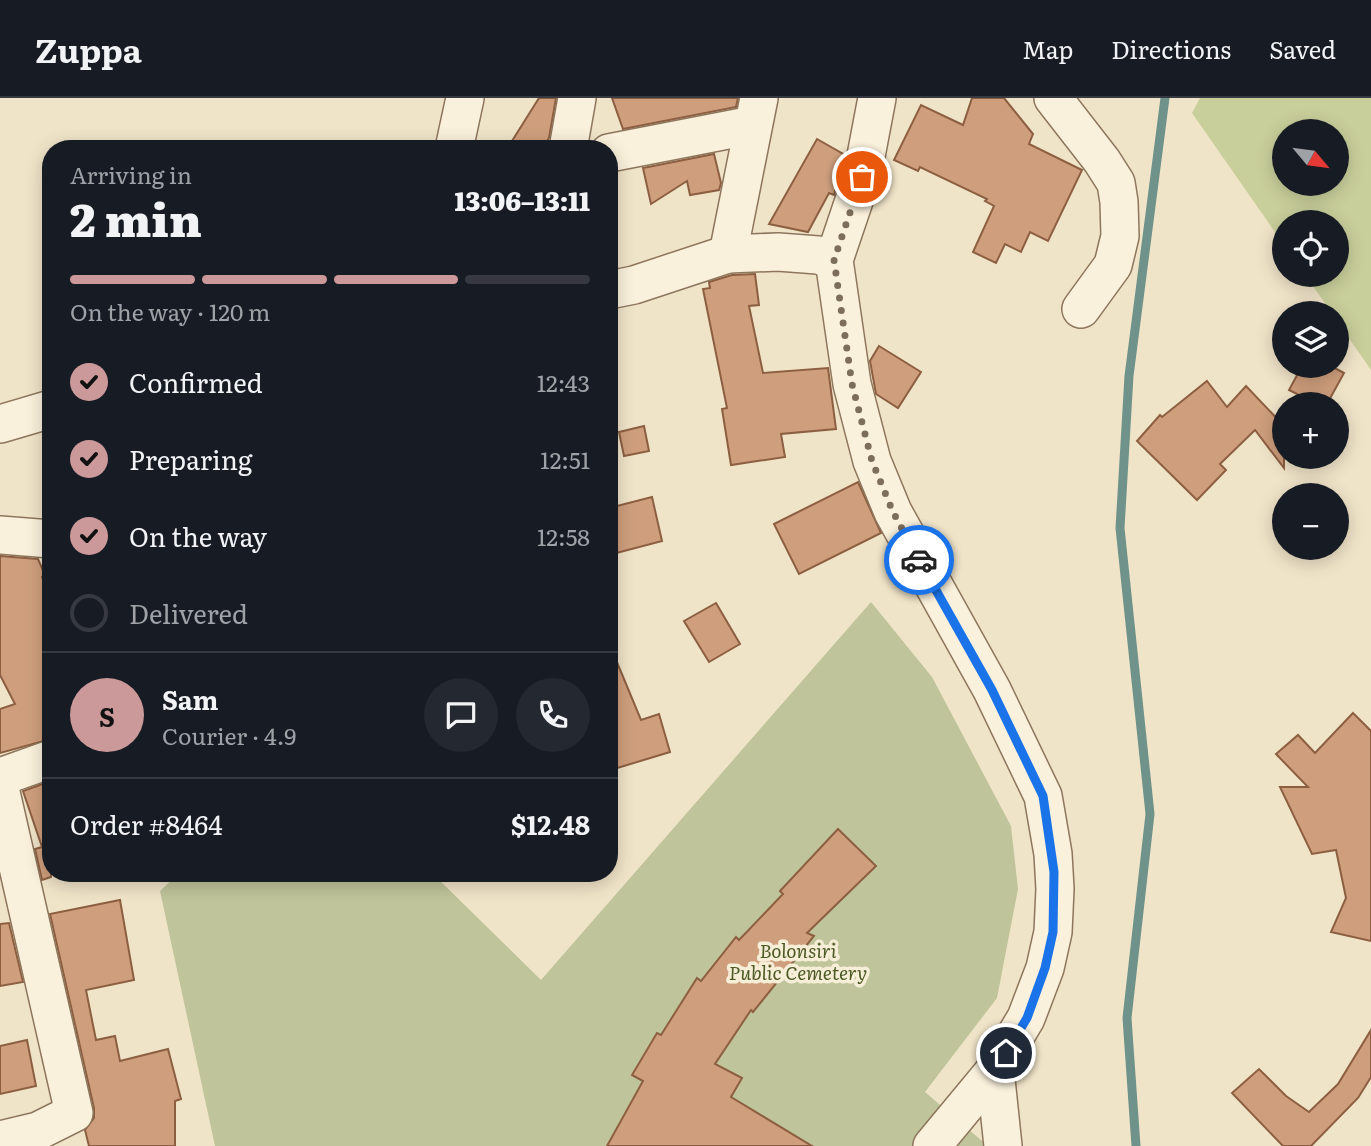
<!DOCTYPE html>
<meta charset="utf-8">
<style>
:root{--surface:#171b24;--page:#242831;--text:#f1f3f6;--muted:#9ea1a6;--line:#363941;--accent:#cc999b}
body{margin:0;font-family:Literata,serif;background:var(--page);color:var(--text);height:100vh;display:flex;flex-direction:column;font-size:26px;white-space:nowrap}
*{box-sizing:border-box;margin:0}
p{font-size:23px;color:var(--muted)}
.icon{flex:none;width:38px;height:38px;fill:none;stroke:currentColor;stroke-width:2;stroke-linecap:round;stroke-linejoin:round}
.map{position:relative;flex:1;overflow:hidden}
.drawer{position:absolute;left:42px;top:42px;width:576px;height:742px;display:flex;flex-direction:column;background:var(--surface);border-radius:28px;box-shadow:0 4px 18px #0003}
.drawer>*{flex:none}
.needle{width:46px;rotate:119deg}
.tools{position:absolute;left:1272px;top:21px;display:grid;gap:14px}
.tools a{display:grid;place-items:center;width:77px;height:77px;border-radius:50%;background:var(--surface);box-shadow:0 4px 18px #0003;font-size:35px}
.pin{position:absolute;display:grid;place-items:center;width:60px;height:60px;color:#fff;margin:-30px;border:4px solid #fff;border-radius:50%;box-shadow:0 2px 7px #0007}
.courier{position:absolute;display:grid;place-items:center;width:70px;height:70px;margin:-35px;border:5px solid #1a73e8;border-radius:50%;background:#fff;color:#222;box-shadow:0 2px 9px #0007}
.headline em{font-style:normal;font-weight:800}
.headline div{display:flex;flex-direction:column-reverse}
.headline{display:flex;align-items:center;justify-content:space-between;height:119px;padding:0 28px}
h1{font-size:46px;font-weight:800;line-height:52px}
.bar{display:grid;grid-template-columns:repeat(4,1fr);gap:10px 7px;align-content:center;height:84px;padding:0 28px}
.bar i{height:9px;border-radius:5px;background:var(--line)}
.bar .active{background:var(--accent)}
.bar p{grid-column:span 4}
.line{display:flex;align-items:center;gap:18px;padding:0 28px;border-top:2px solid var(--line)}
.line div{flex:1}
.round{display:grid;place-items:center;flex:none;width:74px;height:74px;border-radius:37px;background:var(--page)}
ol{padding:0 28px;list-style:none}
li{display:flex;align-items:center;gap:21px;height:77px}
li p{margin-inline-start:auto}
li .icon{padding:7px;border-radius:50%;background:var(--accent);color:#111;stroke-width:4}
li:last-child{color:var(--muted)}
li i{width:38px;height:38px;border:4px solid var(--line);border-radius:50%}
header{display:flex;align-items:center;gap:42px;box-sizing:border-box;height:98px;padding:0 35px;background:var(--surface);border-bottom:2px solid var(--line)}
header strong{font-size:33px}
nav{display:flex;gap:38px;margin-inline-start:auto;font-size:24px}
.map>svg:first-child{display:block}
.green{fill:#c9cf9b;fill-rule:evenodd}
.cemetery{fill:#bfc49a}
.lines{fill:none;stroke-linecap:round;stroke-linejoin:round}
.stream{stroke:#6f938a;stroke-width:9}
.building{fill:#cf9f7d;stroke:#8d5f41;stroke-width:2}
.street-casing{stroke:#8d765c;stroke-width:40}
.street{stroke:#faf1dc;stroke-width:37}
.done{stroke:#7c6e5b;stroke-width:7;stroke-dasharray:0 12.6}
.route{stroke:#1a73e8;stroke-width:9}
.labels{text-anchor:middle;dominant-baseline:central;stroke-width:7;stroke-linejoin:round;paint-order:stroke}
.park-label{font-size:19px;font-style:italic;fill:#4d5a26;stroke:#f7eed8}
</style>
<header>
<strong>Zuppa</strong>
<nav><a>Map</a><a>Directions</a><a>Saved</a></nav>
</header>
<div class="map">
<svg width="1371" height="1048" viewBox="0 0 1371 1048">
<rect width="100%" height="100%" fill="#f0e4c8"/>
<!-- green -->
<path class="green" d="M1200,0H1371V272L1337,223V215H1332L1305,177H1337V124H1284V147L1192,15ZM1284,33H1337V86H1284Z"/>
<!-- cemetery -->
<polygon class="cemetery" points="871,504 932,579 1011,728 1018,791 997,900 925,994 988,1048 215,1048 160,793 179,775 432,775 541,882"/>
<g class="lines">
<!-- stream -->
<polyline class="stream" points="1136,1048 1127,920 1150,716 1120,430 1129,278 1165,0"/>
</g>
<!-- building -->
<g class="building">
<polygon points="539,0 556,0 549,40 542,51 507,51"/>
<polygon points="612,0 738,0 736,9 623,31"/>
<polygon points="972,0 1004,0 1033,36 1029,46 1082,72 1048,143 1030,134 1021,154 1005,146 996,165 973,154 994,108 985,103 987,101 920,69 918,73 894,62 921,7 963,27"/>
<polygon points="817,41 845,57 834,97 829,95 808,134 769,126"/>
<polygon points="714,56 721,85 719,92 690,97 687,83 651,106 643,70"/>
<polygon points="755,176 759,207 749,208 763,275 828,270 836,331 781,336 785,359 731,367 722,311 727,310 703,191 710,190 709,184 732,177"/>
<polygon points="879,248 921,274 898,310 876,296 870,263"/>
<polygon points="1302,268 1331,268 1344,275 1327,306 1317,306 1289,292"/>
<polygon points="1207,283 1227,309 1246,288 1284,328 1284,370 1255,332 1220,366 1226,372 1197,402 1137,343 1160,317 1162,319"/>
<polygon points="644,328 649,353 624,358 619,334"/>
<polygon points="858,384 881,435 799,476 774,426"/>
<polygon points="652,399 662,443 609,457 609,410"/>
<polygon points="0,458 38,461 45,477 42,479 51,504 51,641 0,655 0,611 15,606 0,577"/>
<polygon points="716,505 740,546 709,564 684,523"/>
<polygon points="609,545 641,622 659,616 670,654 614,671 609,653"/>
<polygon points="1353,615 1371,633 1371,843 1331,834 1346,800 1336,752 1312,756 1280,689 1308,689 1276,656 1298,637 1315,655"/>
<polygon points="51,683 51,779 42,782 35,751 42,749 23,693"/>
<polygon points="838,731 876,768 807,835 814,838 753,914 751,912 715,966 742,980 731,999 812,1048 607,1048 643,983 632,977 657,935 661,937 697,880 701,883 736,839 739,842 783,796 780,793"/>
<polygon points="120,802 134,882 86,892 96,942 115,938 120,963 168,951 181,1001 175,1003 175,1048 89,1048 85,1032 94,1020 94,1010 50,816"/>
<polygon points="9,825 23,884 0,888 0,826"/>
<polygon points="1371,932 1371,979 1358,1000 1311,1048 1283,1048 1232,995 1259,971 1286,998 1309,1014 1338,986"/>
<polygon points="27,942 36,988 0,996 0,948"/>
</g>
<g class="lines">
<!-- street casing -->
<g class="street-casing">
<g id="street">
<polyline points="877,0 862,79 834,162 852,286 872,363 893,414 992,592 1043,698 1053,756 1055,791 1053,834 1045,870 1026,920 995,972 932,1048"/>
<polyline points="1053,0 1102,63 1116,85 1119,104 1120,138 1113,167 1081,211"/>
<polyline points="454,51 465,0"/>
<polyline points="568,51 577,0"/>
<polyline points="609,55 753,27"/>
<polyline points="728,156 759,0"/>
<polyline points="609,192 634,187 728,156 778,154 818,157 834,162"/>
<polyline points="0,326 51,311"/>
<polyline points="0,437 51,441"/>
<polyline points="0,679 51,661"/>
<polyline points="0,690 74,1015 38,1033 0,1042"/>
<polyline points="995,972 1003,1048"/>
</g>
</g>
<!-- street -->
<use href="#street" class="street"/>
</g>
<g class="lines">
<!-- done -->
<polyline class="done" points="862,79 834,162 852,286 872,363 893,414 919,462"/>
<!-- route -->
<polyline class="route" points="919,462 992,592 1043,698 1054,774 1053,834 1045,870 1027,920 1006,955"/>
</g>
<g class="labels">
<!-- park labels -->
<g class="park-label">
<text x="798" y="852">Bolonsiri<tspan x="798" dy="22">Public Cemetery</tspan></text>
</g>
</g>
</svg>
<div class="tools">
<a><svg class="needle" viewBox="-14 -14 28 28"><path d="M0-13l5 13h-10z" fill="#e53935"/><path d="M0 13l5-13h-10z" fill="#9ea1a6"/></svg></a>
<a><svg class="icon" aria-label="locate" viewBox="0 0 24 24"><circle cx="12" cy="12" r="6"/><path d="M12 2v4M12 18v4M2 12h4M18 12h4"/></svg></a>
<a><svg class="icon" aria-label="layers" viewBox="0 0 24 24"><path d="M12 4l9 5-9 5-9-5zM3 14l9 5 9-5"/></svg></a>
<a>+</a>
<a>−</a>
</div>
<div class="pin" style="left:862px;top:79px;background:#ea580c"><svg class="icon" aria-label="bag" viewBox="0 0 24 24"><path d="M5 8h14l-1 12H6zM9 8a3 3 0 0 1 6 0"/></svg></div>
<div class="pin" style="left:1006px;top:955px;background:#1f2937"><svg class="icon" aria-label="home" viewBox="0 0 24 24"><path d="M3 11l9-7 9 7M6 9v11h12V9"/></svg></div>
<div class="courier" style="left:919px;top:462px"><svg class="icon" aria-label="car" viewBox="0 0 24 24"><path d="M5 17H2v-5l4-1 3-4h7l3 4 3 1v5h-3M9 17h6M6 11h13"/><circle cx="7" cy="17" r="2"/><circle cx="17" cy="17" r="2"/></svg></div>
<section class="drawer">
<div class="headline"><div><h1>2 min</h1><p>Arriving in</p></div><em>13:06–13:11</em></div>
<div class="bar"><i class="active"></i><i class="active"></i><i class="active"></i><i></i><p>On the way · 120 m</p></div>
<ol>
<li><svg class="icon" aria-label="check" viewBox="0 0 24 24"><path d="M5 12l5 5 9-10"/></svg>Confirmed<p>12:43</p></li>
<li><svg class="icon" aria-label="check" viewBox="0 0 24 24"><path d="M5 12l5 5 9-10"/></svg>Preparing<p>12:51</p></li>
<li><svg class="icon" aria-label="check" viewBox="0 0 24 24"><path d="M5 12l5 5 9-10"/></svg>On the way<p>12:58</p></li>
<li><i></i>Delivered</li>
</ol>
<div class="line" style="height:126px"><b class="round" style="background:var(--accent);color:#111">S</b><div><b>Sam</b><p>Courier · 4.9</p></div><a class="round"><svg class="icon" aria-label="chat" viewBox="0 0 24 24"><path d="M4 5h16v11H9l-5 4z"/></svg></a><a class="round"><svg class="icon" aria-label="phone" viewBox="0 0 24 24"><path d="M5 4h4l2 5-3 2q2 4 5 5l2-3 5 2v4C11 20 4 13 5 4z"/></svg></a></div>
<div class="line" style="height:91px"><div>Order #8464</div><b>$12.48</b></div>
</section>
</div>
